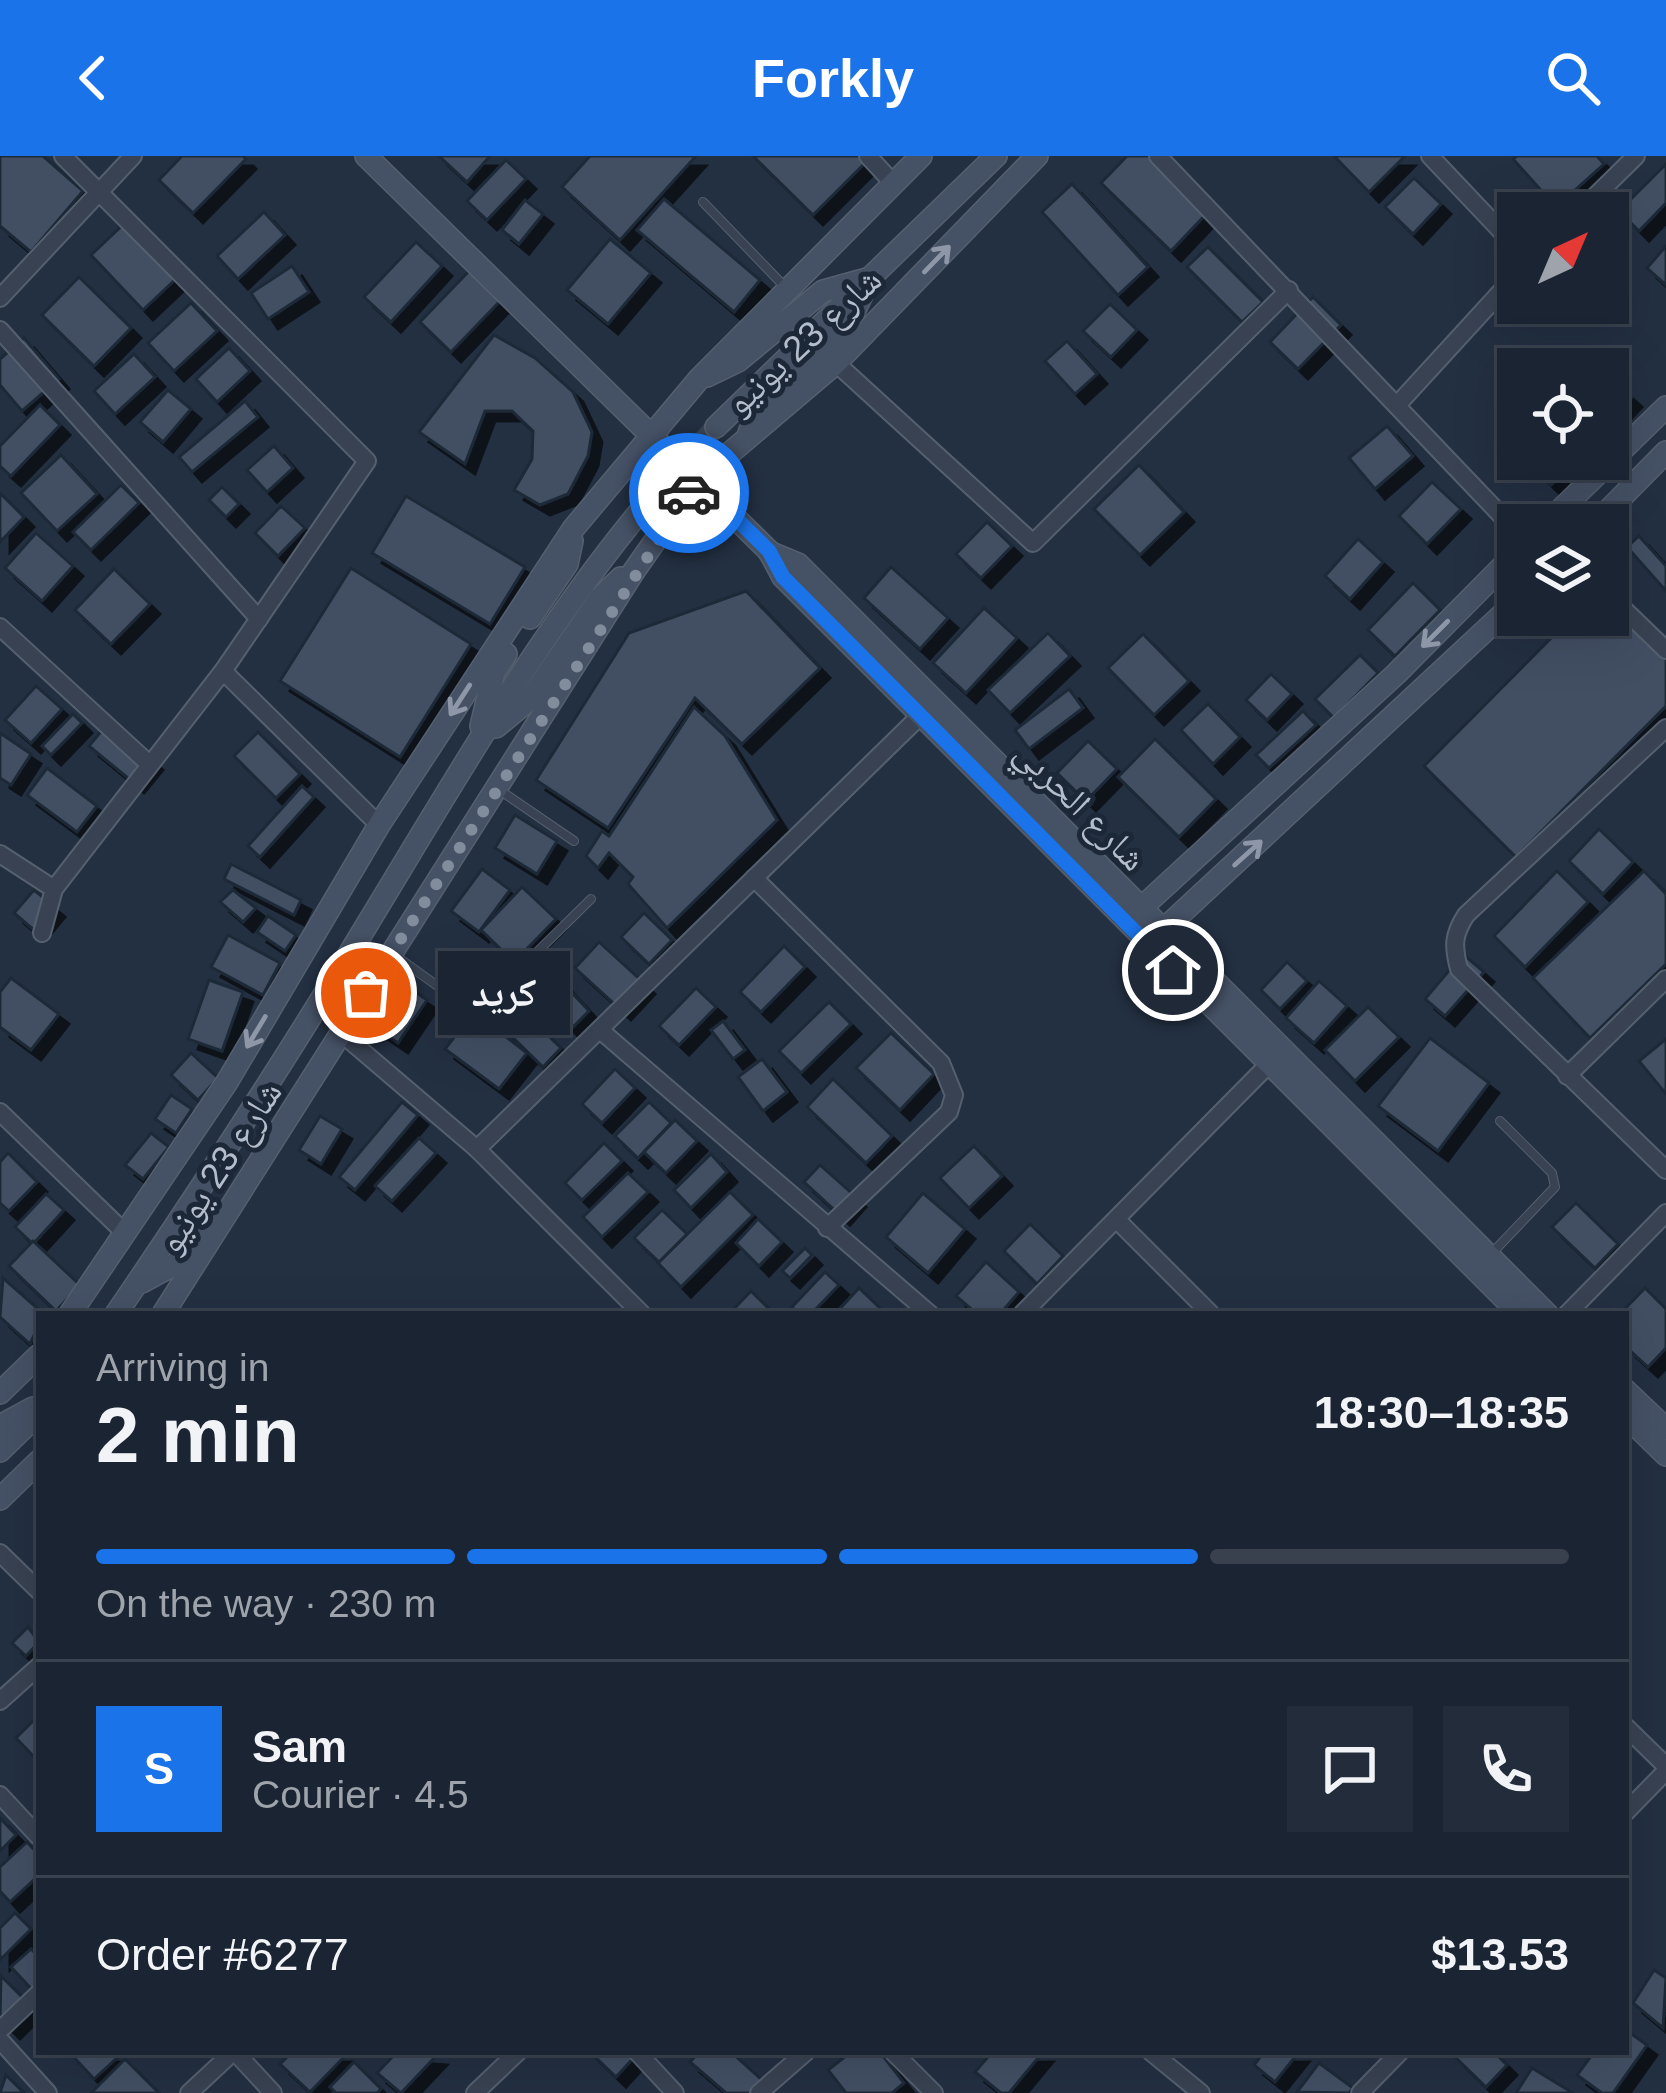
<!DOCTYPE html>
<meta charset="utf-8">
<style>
:root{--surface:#1a2432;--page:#232c3a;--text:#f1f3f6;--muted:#9fa4ac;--line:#38414d;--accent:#1a73e8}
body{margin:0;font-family:Arial,"Noto Naskh Arabic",sans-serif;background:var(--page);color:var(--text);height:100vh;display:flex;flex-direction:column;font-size:45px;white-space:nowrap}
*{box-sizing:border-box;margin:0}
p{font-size:39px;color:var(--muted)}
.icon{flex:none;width:66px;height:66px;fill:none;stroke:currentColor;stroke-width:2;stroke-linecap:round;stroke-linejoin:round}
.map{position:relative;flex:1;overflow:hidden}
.sheet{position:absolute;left:36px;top:1155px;width:1593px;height:744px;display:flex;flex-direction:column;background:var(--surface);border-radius:0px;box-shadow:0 12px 48px #0002,0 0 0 3px var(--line)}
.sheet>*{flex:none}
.needle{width:78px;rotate:44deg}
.tools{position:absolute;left:1497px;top:36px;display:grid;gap:24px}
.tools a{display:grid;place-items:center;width:132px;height:132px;border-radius:0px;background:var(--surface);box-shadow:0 12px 48px #0002,0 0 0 3px var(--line);font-size:60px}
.pin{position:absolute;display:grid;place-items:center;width:102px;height:102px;color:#fff;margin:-51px;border:6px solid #fff;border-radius:50%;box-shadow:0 3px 12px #0007}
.courier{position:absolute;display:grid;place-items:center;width:120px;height:120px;margin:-60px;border:9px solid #1a73e8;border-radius:50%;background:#fff;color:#222;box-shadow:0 3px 15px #0007}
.bubble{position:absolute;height:84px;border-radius:0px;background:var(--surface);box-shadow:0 12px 48px #0002,0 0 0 3px var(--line);font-size:39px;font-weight:700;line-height:84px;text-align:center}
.head em{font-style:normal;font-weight:700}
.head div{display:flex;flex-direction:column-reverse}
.head{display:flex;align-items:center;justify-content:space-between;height:204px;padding:0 60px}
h1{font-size:78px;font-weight:700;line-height:90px}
.bar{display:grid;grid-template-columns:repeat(4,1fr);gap:18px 12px;align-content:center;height:144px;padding:0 60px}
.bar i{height:15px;border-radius:9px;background:var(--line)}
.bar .on{background:var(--accent)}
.bar p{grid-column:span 4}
.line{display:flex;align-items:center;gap:30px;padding:0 60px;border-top:3px solid var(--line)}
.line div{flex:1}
.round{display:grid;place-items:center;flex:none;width:126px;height:126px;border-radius:0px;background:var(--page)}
header{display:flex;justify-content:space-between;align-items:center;height:156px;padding:0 60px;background:var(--accent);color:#fff;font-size:54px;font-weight:700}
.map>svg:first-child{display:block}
.building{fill:#425064;stroke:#1e2939;stroke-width:3;filter:url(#shadow)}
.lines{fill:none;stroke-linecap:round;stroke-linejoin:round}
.secondary-tunnel{stroke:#394557;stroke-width:21;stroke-dasharray:21 10;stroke-linecap:butt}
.lane-casing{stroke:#55606f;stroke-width:10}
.street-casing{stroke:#55606f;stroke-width:20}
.secondary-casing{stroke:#55606f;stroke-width:24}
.lane{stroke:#384252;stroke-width:8}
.street{stroke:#384252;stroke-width:16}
.secondary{stroke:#455165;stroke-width:21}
.oneway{stroke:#8d97a8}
.done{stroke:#818c9c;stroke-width:12;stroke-dasharray:0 21.6}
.route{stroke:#1a73e8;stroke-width:15}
.labels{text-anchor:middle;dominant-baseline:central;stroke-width:10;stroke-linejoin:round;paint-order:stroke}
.street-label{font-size:36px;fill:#b4bdcc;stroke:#1c2737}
</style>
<header><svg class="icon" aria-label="back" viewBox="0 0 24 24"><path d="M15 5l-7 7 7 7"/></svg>Forkly<svg class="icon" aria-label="search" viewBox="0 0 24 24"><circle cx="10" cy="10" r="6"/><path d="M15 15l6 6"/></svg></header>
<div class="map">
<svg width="1666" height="1937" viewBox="0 0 1666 1937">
<defs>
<filter id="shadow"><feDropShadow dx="10" dy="10" stdDeviation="0" flood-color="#0009"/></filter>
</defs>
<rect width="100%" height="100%" fill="#233042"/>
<!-- building -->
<g class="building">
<polygon points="0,0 43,0 83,35 31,96 0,70"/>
<polygon points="182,0 243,0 246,3 193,57 159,24"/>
<polygon points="439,0 490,0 467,26"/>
<polygon points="590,0 696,0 620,84 562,31"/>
<polygon points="753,0 860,0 866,6 813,59"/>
<polygon points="1127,0 1149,0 1208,56 1171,95 1101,27"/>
<polygon points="1334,0 1405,0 1369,36"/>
<polygon points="1517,0 1597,0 1604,8 1556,51 1513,3"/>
<polygon points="506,4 526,23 487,64 467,45"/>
<polygon points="1666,8 1666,47 1639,75 1619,55"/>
<polygon points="1414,22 1441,48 1413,78 1385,51"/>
<polygon points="1072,28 1148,111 1118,139 1042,56"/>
<polygon points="664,43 760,124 734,156 637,74"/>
<polygon points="525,44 543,58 519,88 502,74"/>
<polygon points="264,56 285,79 238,123 217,100"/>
<polygon points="129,63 181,118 143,154 91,99"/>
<polygon points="610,83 651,117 608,168 567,134"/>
<polygon points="416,86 442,110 391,166 364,141"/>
<polygon points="1666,90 1666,129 1647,112"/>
<polygon points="1208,91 1263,146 1242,166 1187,111"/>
<polygon points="292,110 309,136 268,163 251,137"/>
<polygon points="470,114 501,144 451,196 420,166"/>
<polygon points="79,121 131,172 94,210 42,159"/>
<polygon points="1313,141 1341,169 1298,213 1270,186"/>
<polygon points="191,147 217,175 174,215 148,187"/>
<polygon points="1110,148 1137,174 1111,201 1083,175"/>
<polygon points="494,179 535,202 573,236 592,276 588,300 568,338 540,349 514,334 532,303 533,275 512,255 485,255 465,308 419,276"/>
<polygon points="24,182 59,223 22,255 0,229 0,203"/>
<polygon points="1067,185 1097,218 1075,238 1045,205"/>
<polygon points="229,192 250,215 217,246 196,223"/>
<polygon points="134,198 155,221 115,258 94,235"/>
<polygon points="1608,219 1632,241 1608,267"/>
<polygon points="168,234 191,253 163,286 140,266"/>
<polygon points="245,245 258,261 192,316 179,301"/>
<polygon points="40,249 60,269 11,320 0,310 0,290"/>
<polygon points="1387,270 1413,300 1375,333 1349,302"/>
<polygon points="274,290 293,312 267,336 247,314"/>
<polygon points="61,299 97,338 57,375 21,337"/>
<polygon points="1524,303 1575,303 1551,329"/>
<polygon points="1139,309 1184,356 1140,399 1094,353"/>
<polygon points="1432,326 1461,353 1427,388 1399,360"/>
<polygon points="121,329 139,347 91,394 73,376"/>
<polygon points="222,331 239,348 226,361 209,344"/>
<polygon points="0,337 24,361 0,386"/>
<polygon points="406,340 525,411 490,468 372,397"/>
<polygon points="281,350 305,372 278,400 255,377"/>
<polygon points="987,366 1012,390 981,422 956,398"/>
<polygon points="36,377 73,410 42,445 5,412"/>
<polygon points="1639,380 1666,410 1666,435 1627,391"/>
<polygon points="1358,383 1383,406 1350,443 1325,420"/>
<polygon points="891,411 948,462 920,493 864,442"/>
<polygon points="351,412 471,488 400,601 280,525"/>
<polygon points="114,413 150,448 111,488 75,454"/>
<polygon points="1413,427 1440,454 1395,500 1368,474"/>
<polygon points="746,435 820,512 742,588 695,542 608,672 536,624 629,477"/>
<polygon points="1608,438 1666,496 1666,550 1516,701 1424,610 1574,459 1608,459"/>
<polygon points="984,452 1017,482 966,537 933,507"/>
<polygon points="1048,477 1070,500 1010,557 988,534"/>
<polygon points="1143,478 1189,525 1154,559 1108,512"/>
<polygon points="1360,499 1378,517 1334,562 1315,543"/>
<polygon points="1271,518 1292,538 1267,564 1246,544"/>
<polygon points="36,530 62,553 31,587 5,564"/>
<polygon points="1069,533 1083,552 1029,593 1015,574"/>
<polygon points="1208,548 1240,581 1213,608 1181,574"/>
<polygon points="694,551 725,580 777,664 667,772 628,728 633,721 609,697 598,712 586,700 602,675 609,680"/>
<polygon points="1303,555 1316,569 1269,612 1256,599"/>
<polygon points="73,558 82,567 51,599 42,590"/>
<polygon points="108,567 153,604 134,627 89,590"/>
<polygon points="258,576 300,618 276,642 234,600"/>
<polygon points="0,577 31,598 11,629 0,622"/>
<polygon points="1155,583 1216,643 1179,681 1118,621"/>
<polygon points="1088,585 1117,613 1086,645 1057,617"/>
<polygon points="47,612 97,650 77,676 27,639"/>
<polygon points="302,630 314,641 260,701 248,690"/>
<polygon points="515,659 557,685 537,718 495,692"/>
<polygon points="1599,673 1633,706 1603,738 1569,705"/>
<polygon points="231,708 301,744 294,759 224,723"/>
<polygon points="482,713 510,734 479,776 451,755"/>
<polygon points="1557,715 1588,746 1525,811 1494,780"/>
<polygon points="1644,715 1666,738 1666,808 1590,882 1533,822"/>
<polygon points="522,731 556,763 514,806 481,774"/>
<polygon points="34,734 55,751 35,775 14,757"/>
<polygon points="233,734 256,752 243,766 220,746"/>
<polygon points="644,757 672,784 649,808 621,781"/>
<polygon points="268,760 296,779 285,795 257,776"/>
<polygon points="228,779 280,807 263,839 211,811"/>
<polygon points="599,786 645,828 621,854 575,812"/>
<polygon points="784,790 805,811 761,856 740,836"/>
<polygon points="1463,798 1484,816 1445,860 1425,843"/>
<polygon points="1287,806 1307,825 1280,853 1261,834"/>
<polygon points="387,816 427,844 398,887 357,859"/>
<polygon points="11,822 59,858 31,894 0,871 0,836"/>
<polygon points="209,824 243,836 222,895 188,883"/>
<polygon points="1319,825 1347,850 1314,887 1286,862"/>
<polygon points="563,827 589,855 571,873 544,845"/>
<polygon points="696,832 716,851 679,889 659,870"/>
<polygon points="829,846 851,868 801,917 779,895"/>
<polygon points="517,849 561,892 543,911 499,868"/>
<polygon points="1368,851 1399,881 1355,925 1325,894"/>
<polygon points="474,856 527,897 499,933 445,893"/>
<polygon points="723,865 745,894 733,903 711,874"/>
<polygon points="891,877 934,918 900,954 856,912"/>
<polygon points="1430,882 1489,927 1438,995 1378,950"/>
<polygon points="1666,883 1666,938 1639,905"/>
<polygon points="191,897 218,922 198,944 171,919"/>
<polygon points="762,903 787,936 763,955 738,921"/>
<polygon points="615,913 635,932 602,967 582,948"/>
<polygon points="833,923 892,980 866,1007 807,951"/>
<polygon points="171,939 192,953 176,977 155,963"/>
<polygon points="402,946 418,959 355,1034 339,1021"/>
<polygon points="649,946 671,967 638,1002 615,980"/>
<polygon points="320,960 342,973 321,1008 299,994"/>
<polygon points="675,964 697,985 666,1017 644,996"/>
<polygon points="151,977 169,991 143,1023 125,1009"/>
<polygon points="419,982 436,997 392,1045 375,1030"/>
<polygon points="604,987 622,1005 582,1044 565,1027"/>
<polygon points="974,990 1002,1020 969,1052 940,1022"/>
<polygon points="8,997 37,1026 9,1055 0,1047 0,1006"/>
<polygon points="711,998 727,1016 691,1052 674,1034"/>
<polygon points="820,1009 856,1041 840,1059 804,1026"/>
<polygon points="628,1017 648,1036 602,1081 583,1061"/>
<polygon points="730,1036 753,1059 681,1131 658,1107"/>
<polygon points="923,1037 965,1073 928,1117 886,1081"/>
<polygon points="46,1038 64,1054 33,1088 15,1071"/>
<polygon points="1576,1047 1618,1088 1595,1112 1552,1071"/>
<polygon points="662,1054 687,1078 659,1106 634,1082"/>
<polygon points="758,1063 782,1086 759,1110 736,1087"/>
<polygon points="1030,1068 1063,1100 1037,1128 1004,1095"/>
<polygon points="33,1085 80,1129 56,1155 9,1110"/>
<polygon points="805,1092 812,1099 790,1122 782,1115"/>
<polygon points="986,1106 1019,1136 1000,1158 977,1158 956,1140"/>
<polygon points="825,1116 839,1129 811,1158 799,1158 792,1151"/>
<polygon points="3,1122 44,1158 30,1188 0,1161"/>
<polygon points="859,1132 882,1154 835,1158"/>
<polygon points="1645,1132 1666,1153 1666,1192 1648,1211 1626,1191 1626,1158 1620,1158"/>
<polygon points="751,1135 772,1156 729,1158"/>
<polygon points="28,1471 39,1486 26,1500 12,1487"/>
<polygon points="39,1559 39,1606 16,1582"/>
<polygon points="0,1662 16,1679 0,1695"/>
<polygon points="27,1686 39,1699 39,1719 10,1746 0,1735 0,1711"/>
<polygon points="15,1757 31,1773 0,1804 0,1772"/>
<polygon points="31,1793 39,1801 37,1839 11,1811"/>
<polygon points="1654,1814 1666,1822 1663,1872 1633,1847"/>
<polygon points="1,1820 32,1851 10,1873 0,1863"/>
<polygon points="1626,1874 1647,1889 1613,1937 1602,1937 1577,1919 1594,1896 1626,1896"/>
<polygon points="69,1896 116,1896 119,1900 94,1923"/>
<polygon points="292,1896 343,1896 346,1899 310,1936 280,1908"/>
<polygon points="397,1896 437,1899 401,1937 377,1917"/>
<polygon points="590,1896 639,1896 616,1921"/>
<polygon points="699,1896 731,1896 763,1925 753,1937 726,1937 690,1906"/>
<polygon points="851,1896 880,1896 904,1927 892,1937 846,1937 828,1914"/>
<polygon points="992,1896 1043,1896 1009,1937 1001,1937 975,1916"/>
<polygon points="1264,1896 1299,1896 1275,1926 1254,1909"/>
<polygon points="1460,1896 1494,1896 1507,1909 1486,1931 1455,1901"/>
<polygon points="125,1903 159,1937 91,1937"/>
<polygon points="354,1906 381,1933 377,1937 336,1937 330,1931"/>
<polygon points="1319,1907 1353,1932 1349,1937 1297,1936"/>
<polygon points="1532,1912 1573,1937 1516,1937"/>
<polygon points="6,1919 24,1937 0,1937"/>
</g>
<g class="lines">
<!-- secondary-tunnel -->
<polyline class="secondary-tunnel" points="657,335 716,271"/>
<!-- lane casing -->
<g class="lane-casing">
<g id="lane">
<polyline points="703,46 784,130"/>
<polyline points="498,633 574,685"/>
<polyline points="393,798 464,849 482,850 591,743"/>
<polyline points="1493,1096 1555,1031 1552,1017 1500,965"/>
</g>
</g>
<!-- street casing -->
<g class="street-casing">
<g id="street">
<polyline points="868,0 893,27"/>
<polyline points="1158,0 1518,377"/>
<polyline points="1430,0 1518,93"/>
<polyline points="1578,57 1636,0"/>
<polyline points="0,142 133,0"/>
<polyline points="0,174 259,463"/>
<polyline points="836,207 1033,387 1289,134"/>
<polyline points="1399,247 1518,117"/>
<polyline points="1608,438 1666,494"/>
<polyline points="0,471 148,607"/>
<polyline points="223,515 379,669"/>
<path d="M1666,572L1466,759C1453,779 1453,790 1459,813L1666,1014"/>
<polyline points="0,698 54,733"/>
<polyline points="754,722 941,907 954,939 949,956 827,1072"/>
<polyline points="42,777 54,733 223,515 367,305 63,0"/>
<polyline points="600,874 930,1158"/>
<polyline points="341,877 477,993 642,1158"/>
<polyline points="1567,920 1666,823"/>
<polyline points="0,956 126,1078"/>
<polyline points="477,993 920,560"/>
<polyline points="1118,1065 1211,1158"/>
<polyline points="1022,1158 1269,908"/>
<polyline points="1567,1158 1666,1057"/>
<polyline points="0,1397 39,1435"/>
<polyline points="0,1545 39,1510"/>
<polyline points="1626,1571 1666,1610"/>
<polyline points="0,1639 39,1681"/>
<polyline points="1626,1656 1666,1615"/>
<polyline points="0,1874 39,1837"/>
<polyline points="0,1884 48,1937"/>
<polyline points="235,1896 273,1937"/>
<polyline points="637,1896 675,1937"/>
<polyline points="893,1896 934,1937"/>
<polyline points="1151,1896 1201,1937"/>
<polyline points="189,1937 233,1896"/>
<polyline points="475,1937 518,1896"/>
<polyline points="759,1937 806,1896"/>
<polyline points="1360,1937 1400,1896"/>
</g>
</g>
<!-- secondary casing -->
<g class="secondary-casing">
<g id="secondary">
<polyline points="366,0 769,395 783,421 1520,1158"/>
<polyline points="707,220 738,205 823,135 870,122 849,166 759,251 749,277"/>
<polyline points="716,271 996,0"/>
<polyline points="1545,369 1666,251"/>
<polyline points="1594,369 1666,296"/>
<polyline points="769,396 798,408 1547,1158"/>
<polyline points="530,462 567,408 572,385"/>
<polyline points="481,570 494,516 506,498"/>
<polyline points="496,571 531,542 600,442 621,422"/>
<polyline points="1139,754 1396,518 1518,395"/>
<polyline points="1161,776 1518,444"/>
<polyline points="142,1126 177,1107 207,1068"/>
<polyline points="70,1158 227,926 379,669 573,373 699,223 921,0"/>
<path d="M116,1158C204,1029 288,900 368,767C458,619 545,466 657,335"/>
<polyline points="163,1158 634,415 697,325 836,207 1037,0"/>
<polyline points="1626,1235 1666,1273"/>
<polyline points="0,1237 39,1199"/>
<polyline points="1626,1260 1666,1299"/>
<polyline points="0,1270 33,1252"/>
<polyline points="0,1295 39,1257"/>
<polyline points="0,1343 39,1305"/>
</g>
</g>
<!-- lane -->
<use href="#lane" class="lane"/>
<!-- street -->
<use href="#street" class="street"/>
<!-- secondary -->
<use href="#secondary" class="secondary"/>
</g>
<!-- one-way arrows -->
<defs><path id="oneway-shaft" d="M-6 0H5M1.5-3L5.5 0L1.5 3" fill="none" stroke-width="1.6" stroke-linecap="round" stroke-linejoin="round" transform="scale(3)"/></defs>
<g class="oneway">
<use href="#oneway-shaft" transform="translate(937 103) rotate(-46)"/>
<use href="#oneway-shaft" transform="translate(1435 478) rotate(135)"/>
<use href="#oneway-shaft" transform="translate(460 544) rotate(123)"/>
<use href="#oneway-shaft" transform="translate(1248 697) rotate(-42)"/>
<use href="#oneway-shaft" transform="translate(256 876) rotate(121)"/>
</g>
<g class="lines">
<!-- done -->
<polyline class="done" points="366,837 689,337"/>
<!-- route -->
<polyline class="route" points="689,337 698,325 769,395 783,421 1173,814"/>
</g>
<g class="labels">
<!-- street labels -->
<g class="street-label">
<text transform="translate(803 185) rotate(-43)">شارع 23 يونيو</text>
<text transform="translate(1081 649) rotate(45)">شارع الحربي</text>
<text transform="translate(219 1011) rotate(-57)">شارع 23 يونيو</text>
</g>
</g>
</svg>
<div class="tools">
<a><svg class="needle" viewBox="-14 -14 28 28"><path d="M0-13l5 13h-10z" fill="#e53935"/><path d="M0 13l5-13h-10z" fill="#9fa4ac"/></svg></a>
<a><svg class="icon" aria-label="locate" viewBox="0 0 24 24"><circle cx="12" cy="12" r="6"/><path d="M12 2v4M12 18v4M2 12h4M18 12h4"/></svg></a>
<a><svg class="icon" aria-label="layers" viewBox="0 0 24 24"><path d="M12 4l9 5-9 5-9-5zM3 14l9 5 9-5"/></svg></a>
</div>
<div class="pin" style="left:366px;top:837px;background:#ea580c"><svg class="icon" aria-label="bag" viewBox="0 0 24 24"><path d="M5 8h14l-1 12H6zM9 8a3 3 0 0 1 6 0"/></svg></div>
<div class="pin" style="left:1173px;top:814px;background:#1f2937"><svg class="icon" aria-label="home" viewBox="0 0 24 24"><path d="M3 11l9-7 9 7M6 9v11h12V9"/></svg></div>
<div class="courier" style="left:689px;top:337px"><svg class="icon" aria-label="car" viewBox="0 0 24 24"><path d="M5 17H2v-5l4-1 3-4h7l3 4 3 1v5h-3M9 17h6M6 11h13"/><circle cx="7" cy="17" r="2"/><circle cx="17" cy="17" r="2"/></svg></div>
<div class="bubble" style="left:438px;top:795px;width:132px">كريد</div>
<section class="sheet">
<div class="head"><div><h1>2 min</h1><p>Arriving in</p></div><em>18:30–18:35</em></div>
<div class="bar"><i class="on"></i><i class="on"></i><i class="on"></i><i></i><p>On the way · 230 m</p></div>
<div class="line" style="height:216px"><b class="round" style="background:var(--accent);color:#fff">S</b><div><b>Sam</b><p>Courier · 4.5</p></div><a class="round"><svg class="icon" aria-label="chat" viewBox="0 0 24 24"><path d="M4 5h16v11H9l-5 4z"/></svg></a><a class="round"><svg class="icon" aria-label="phone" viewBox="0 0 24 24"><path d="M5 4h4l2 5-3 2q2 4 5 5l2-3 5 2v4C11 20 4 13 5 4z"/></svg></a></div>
<div class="line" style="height:156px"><div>Order #6277</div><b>$13.53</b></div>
</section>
</div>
